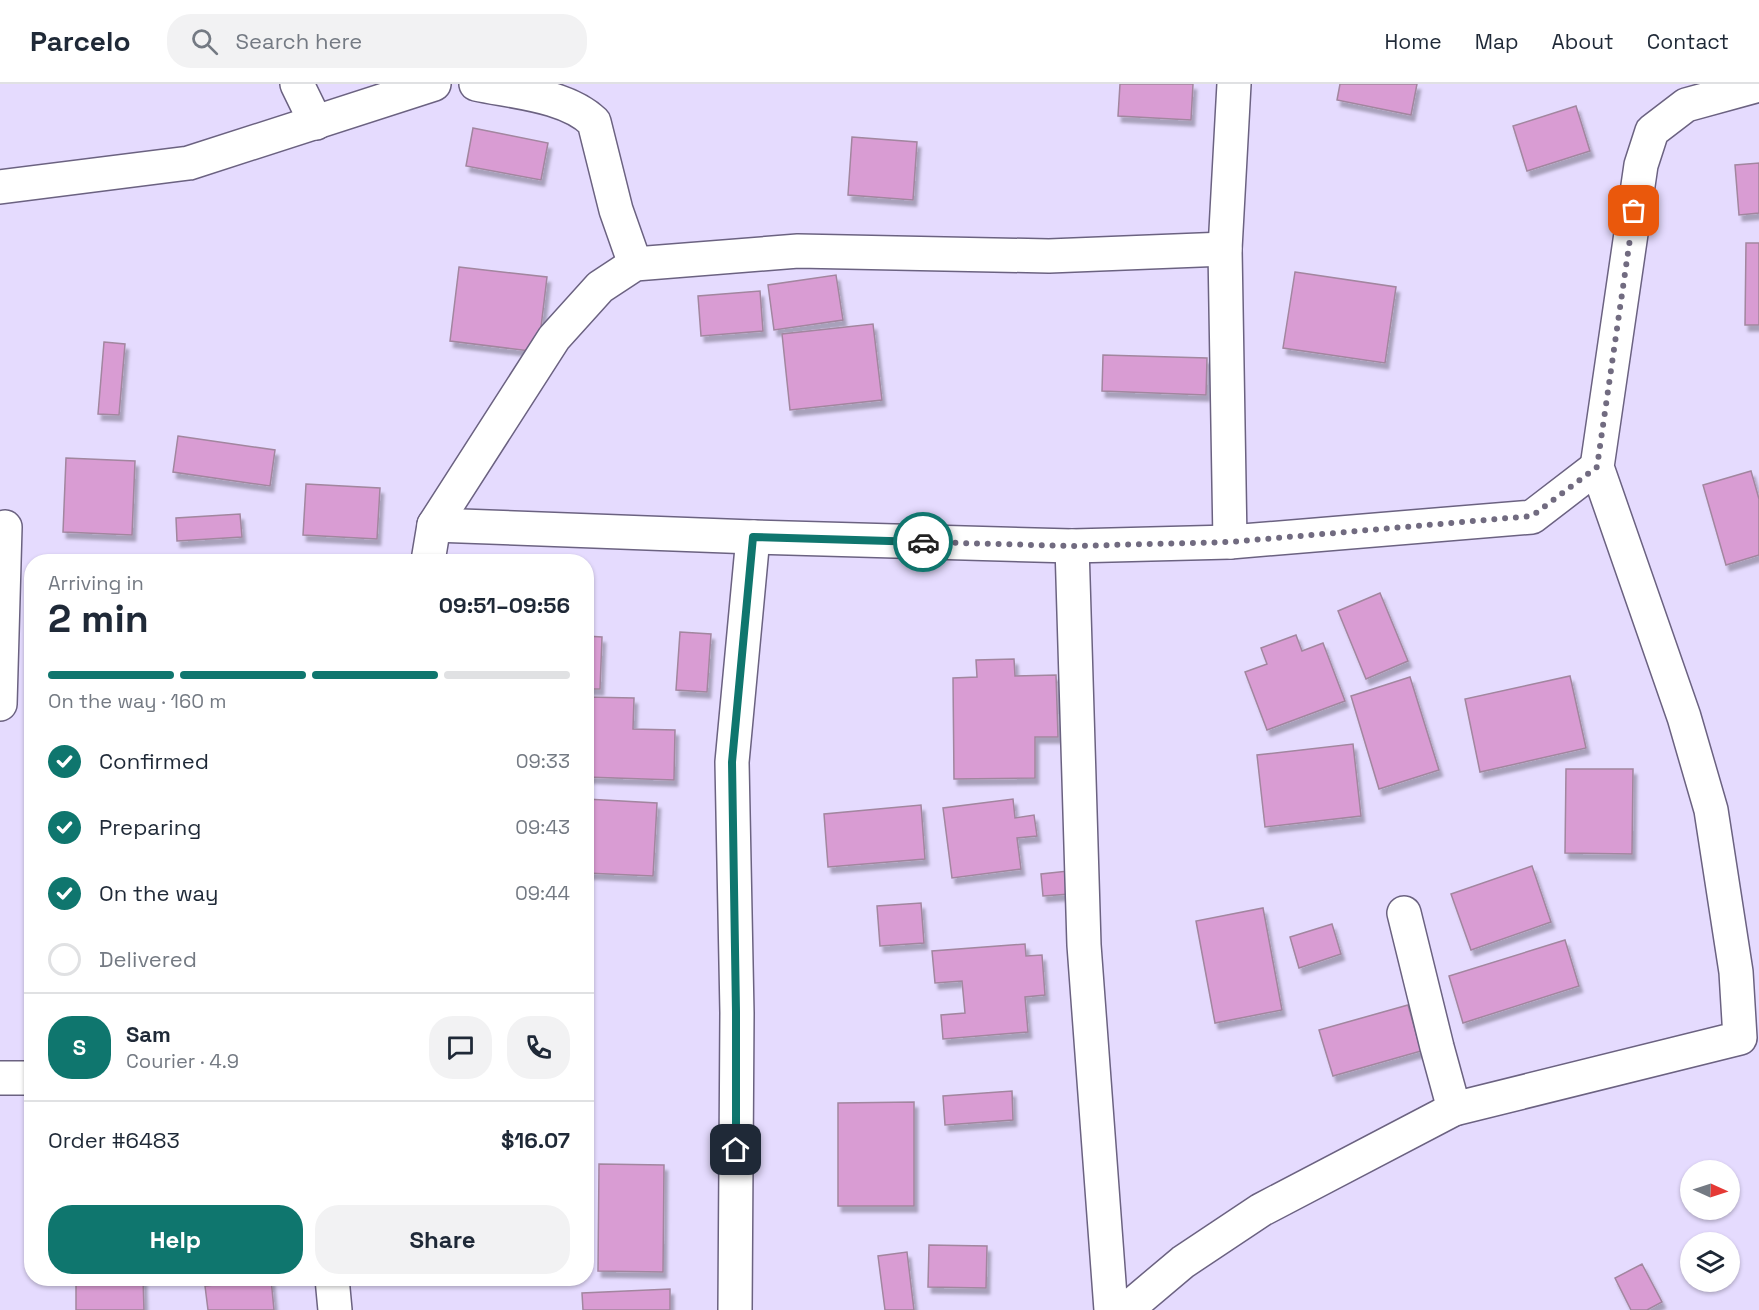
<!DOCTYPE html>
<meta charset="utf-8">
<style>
:root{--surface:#fff;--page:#f2f2f3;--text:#1f2937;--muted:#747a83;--line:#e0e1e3;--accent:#0f766e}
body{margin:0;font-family:"Space Grotesk",sans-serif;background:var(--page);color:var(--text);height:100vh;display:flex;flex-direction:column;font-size:22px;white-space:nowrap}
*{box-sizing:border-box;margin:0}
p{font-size:20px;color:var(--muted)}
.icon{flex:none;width:33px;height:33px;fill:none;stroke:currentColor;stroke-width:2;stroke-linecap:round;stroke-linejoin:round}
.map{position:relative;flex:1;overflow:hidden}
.sheet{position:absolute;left:24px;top:470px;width:570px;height:732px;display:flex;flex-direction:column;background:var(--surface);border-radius:24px;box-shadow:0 2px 4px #0004}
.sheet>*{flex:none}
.needle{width:39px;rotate:93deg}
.fabs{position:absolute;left:1680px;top:1076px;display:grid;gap:12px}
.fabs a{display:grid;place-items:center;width:60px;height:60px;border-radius:50%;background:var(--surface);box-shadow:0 2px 4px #0004;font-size:30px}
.pin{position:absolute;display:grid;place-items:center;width:51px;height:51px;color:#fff;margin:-26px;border-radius:12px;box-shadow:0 3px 9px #0006}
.courier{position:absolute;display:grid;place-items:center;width:60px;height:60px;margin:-30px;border:4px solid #0f766e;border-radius:50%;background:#fff;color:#222;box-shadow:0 2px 8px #0007}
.head em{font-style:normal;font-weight:700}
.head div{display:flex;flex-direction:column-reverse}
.head{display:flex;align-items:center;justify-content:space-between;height:102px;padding:0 24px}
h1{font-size:39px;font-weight:700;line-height:45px}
.bar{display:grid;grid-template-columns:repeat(4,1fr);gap:9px 6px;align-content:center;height:72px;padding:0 24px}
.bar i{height:8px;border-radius:4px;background:var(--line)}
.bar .active{background:var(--accent)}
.bar p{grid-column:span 4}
.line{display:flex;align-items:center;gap:15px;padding:0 24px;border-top:2px solid var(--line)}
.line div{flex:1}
.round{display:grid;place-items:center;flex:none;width:63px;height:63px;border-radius:24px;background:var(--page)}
ol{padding:0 24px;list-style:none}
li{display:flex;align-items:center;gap:18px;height:66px}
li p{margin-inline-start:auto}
li .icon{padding:6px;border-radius:50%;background:var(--accent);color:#fff;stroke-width:4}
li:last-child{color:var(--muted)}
li i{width:33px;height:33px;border:3px solid var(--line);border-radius:50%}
.action{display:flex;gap:12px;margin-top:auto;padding:12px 24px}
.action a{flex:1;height:69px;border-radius:24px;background:var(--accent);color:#fff;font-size:24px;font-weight:700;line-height:69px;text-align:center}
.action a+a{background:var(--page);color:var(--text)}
header{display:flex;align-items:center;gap:36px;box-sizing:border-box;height:84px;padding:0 30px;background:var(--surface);border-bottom:2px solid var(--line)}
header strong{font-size:28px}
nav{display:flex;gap:33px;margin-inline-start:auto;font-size:21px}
.search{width:420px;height:54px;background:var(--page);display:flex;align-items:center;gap:15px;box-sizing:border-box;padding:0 21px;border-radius:24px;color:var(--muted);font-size:22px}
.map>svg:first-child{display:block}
.building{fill:#d99cd3;stroke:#a2869f;stroke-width:1.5;filter:url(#shadow)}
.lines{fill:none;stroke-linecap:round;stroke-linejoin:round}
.street-casing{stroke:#6b6281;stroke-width:36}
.street{stroke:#fff;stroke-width:33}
.done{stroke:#716b80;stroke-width:6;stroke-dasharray:0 10.8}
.route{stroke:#0f766e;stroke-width:8}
</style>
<header>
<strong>Parcelo</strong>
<div class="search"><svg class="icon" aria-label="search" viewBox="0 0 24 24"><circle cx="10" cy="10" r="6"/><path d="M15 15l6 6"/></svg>Search here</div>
<nav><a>Home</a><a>Map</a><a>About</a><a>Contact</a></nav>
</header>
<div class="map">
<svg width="1759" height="1226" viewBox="0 0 1759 1226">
<defs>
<filter id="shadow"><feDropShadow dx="3.5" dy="6" stdDeviation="1.5" flood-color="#0004"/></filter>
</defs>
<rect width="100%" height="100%" fill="#e5dbfe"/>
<!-- building -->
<g class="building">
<polygon points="1120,0 1193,0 1191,36 1118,32"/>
<polygon points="1340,0 1417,0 1411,31 1337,16"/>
<polygon points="1576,22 1590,67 1527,87 1513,42"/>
<polygon points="473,44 548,59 541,96 466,82"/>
<polygon points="852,53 917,58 913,116 848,111"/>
<polygon points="1759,79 1759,129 1739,131 1735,81"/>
<polygon points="1746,159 1759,159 1759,241 1745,241"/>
<polygon points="459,183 547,193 538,268 450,257"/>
<polygon points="1295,188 1396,203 1385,279 1283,264"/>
<polygon points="836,191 843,236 774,246 768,201"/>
<polygon points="760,207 763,247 701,252 698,212"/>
<polygon points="873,240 882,316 790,326 782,250"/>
<polygon points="104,258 125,260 119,331 98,330"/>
<polygon points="1103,271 1207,274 1206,311 1102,307"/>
<polygon points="178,352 275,366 270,402 173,388"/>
<polygon points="66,374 135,377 132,451 63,448"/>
<polygon points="1751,387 1759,415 1759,471 1726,481 1703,401"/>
<polygon points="306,400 380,404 377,455 303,451"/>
<polygon points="240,430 242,453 177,457 176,434"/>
<polygon points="1380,509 1408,577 1366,595 1338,527"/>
<polygon points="680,548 711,550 707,608 676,606"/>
<polygon points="1296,551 1302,567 1323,559 1345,617 1267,646 1245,588 1267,580 1261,564"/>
<polygon points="586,552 602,553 600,605 586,605"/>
<polygon points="1014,575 1015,592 1056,591 1058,653 1035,653 1035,694 954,695 953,594 977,593 976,576"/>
<polygon points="1570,592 1586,664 1480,688 1465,615"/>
<polygon points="1410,593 1439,686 1379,705 1351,612"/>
<polygon points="586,613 634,614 633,645 675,646 674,696 586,693"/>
<polygon points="1353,660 1361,732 1265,743 1257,671"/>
<polygon points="1566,685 1633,685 1632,770 1565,769"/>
<polygon points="586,715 657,719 653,792 586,789"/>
<polygon points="1013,715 1015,734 1034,731 1037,752 1017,754 1021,785 952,794 943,724"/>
<polygon points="921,721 925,775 828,783 824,730"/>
<polygon points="1532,782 1551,838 1471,866 1451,810"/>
<polygon points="1068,787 1070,810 1043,812 1041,790"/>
<polygon points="921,819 924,859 880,862 877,822"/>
<polygon points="1263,824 1282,926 1215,939 1196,837"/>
<polygon points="1332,840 1341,870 1299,884 1290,853"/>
<polygon points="1565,856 1579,902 1463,939 1449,892"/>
<polygon points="1025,860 1026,872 1042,871 1045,911 1025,913 1028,948 943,955 941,931 965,929 962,897 935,899 932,867"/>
<polygon points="1408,921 1421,967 1333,992 1319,946"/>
<polygon points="1012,1007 1013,1036 945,1041 943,1012"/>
<polygon points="914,1018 914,1122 838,1122 838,1019"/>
<polygon points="599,1080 664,1081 663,1188 598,1187"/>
<polygon points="929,1161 987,1162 986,1204 928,1203"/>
<polygon points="907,1168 914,1226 885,1226 878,1172"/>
<polygon points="1642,1180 1662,1218 1647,1226 1631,1226 1615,1194"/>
<polygon points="143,1195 144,1226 76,1226 76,1196"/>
<polygon points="271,1195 274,1226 208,1226 205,1202"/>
<polygon points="670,1205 670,1226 583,1226 582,1209"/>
</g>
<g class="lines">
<!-- street casing -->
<g class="street-casing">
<g id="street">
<polyline points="297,0 316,39"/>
<path d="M476,0C513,8 566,11 594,38L616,126L635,180"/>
<polyline points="0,103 189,79 434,0"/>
<polyline points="434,441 753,453 1072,462 1230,458 1532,433 1597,383"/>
<polyline points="1230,458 1225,165 1234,0"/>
<polyline points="1072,462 1084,861 1111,1226"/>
<polyline points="428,477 434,441 554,254 600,203 635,180 798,167 1049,172 1225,165"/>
<polyline points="0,620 5,443"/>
<polyline points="1404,829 1437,963 1454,1025"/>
<polyline points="0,994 32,994"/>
<polyline points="332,1194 335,1226"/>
<polyline points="735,1226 737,929 732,678 753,453"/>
<polyline points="1126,1226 1183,1178 1261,1126 1454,1025 1740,954 1736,888 1711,726 1684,633 1597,383 1641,81 1652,47 1686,21 1759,1"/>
</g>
</g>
<!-- street -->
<use href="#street" class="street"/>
</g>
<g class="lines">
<!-- done -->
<polyline class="done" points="923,458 1072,462 1230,458 1532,432 1597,383 1634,127"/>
<!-- route -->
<polyline class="route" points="736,1066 736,928 732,678 753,453 923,458"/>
</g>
</svg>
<div class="fabs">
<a><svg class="needle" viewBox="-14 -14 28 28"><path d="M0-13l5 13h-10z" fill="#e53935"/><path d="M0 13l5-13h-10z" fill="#747a83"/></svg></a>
<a><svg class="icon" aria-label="layers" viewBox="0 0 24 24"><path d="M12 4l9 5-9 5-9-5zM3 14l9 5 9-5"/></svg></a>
</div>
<div class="pin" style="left:1634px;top:127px;background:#ea580c"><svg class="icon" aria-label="bag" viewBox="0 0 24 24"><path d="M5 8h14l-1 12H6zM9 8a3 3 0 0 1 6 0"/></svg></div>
<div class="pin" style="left:736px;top:1066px;background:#1f2937"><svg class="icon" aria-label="home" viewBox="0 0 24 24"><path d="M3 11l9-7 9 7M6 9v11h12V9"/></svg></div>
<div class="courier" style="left:923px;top:458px"><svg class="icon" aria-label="car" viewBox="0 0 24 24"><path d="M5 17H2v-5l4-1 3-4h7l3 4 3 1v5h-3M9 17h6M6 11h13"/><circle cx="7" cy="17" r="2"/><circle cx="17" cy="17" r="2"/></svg></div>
<section class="sheet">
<div class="head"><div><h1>2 min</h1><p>Arriving in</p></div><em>09:51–09:56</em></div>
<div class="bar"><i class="active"></i><i class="active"></i><i class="active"></i><i></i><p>On the way · 160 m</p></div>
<ol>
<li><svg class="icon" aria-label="check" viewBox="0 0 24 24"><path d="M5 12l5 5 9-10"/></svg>Confirmed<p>09:33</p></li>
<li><svg class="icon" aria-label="check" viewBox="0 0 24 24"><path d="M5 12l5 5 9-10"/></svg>Preparing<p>09:43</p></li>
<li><svg class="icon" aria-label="check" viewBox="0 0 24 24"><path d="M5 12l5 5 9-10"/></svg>On the way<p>09:44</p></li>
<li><i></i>Delivered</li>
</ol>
<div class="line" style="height:108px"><b class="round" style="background:var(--accent);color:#fff">S</b><div><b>Sam</b><p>Courier · 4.9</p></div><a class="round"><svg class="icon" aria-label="chat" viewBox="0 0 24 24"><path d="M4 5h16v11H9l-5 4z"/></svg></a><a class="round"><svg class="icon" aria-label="phone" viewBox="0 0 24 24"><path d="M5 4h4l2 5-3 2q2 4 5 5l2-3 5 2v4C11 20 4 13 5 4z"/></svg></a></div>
<div class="line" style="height:78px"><div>Order #6483</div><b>$16.07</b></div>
<div class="action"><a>Help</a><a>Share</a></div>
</section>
</div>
